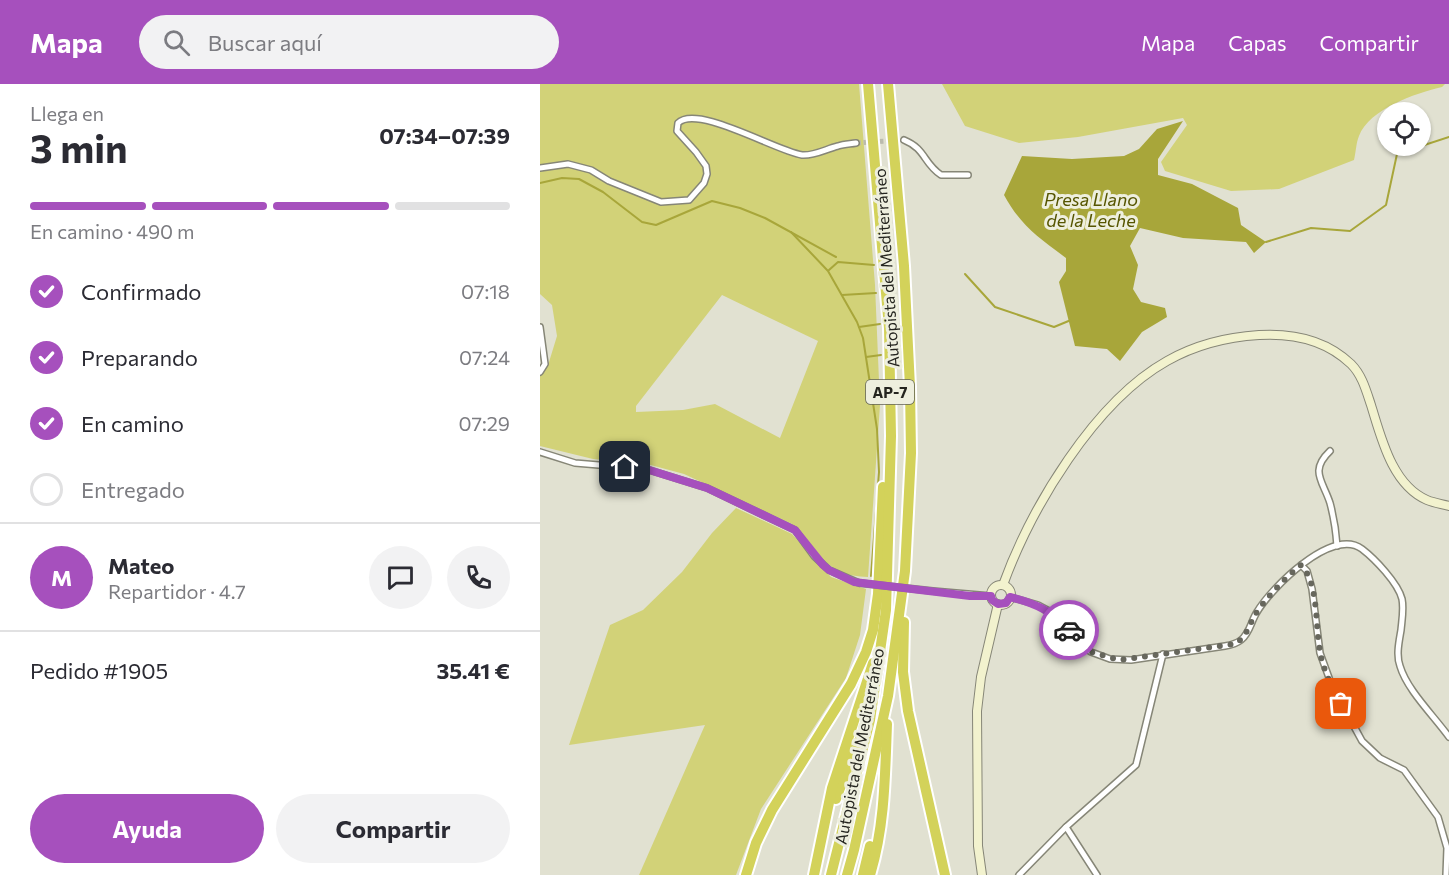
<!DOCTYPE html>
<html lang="es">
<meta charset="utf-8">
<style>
:root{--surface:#fff;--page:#f2f2f3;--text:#2b2b33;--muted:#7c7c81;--line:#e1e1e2;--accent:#a650bd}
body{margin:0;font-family:Commissioner,sans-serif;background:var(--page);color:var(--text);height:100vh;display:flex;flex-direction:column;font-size:22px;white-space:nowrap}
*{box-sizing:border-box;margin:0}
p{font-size:20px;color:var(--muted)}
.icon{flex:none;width:33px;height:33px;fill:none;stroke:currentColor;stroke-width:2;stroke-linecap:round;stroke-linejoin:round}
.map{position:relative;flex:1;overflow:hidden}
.drawer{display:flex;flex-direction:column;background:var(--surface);width:540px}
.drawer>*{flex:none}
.tools{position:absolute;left:837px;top:18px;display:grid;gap:12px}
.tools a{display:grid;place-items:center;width:54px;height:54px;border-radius:50%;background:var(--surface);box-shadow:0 2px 4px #0004;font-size:30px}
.pin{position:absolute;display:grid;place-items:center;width:51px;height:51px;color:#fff;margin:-26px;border-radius:12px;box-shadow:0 3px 9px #0006}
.courier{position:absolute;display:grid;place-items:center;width:60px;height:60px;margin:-30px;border:4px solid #a650bd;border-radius:50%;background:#fff;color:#222;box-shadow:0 2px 8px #0007}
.overview em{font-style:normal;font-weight:700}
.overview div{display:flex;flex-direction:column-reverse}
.overview{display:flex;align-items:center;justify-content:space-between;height:102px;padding:0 30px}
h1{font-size:39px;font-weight:700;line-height:45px}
.bar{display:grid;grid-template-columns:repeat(4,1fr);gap:9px 6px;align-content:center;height:72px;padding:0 30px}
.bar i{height:8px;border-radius:4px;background:var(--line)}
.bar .selected{background:var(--accent)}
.bar p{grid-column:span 4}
.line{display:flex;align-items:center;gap:15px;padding:0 30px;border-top:2px solid var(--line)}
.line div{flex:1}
.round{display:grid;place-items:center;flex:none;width:63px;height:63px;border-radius:32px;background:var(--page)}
ol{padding:0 30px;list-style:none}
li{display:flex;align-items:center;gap:18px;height:66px}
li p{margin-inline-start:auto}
li .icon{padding:6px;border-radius:50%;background:var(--accent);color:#fff;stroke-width:4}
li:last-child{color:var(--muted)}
li i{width:33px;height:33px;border:3px solid var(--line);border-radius:50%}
.primary-button{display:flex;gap:12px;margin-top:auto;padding:12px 30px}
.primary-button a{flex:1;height:69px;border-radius:36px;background:var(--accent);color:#fff;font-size:24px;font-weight:700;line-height:69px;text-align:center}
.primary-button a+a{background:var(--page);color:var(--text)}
header{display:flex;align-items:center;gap:36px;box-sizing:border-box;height:84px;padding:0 30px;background:var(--accent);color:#fff}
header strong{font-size:28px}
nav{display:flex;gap:33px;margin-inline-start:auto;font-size:21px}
.search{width:420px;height:54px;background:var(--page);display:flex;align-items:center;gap:15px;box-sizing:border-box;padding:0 21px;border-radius:33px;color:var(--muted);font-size:22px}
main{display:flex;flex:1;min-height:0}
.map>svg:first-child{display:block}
.green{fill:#d2d278;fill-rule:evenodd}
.water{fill:#a8a63a}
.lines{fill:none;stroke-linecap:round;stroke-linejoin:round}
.stream{stroke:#a8a63a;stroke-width:2}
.street-tunnel{stroke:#bbbbad;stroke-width:5;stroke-dasharray:5 2.5;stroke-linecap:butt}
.street-casing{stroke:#868677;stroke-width:8}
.secondary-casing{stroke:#868677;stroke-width:10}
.highway-casing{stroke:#fff;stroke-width:14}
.street{stroke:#fff;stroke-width:5}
.secondary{stroke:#f2f2ce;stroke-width:8}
.highway{stroke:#d3d25a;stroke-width:10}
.street-bridge-casing{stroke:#868677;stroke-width:8;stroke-linecap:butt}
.street-bridge{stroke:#fff;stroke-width:5}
.done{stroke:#67675d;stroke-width:6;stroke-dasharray:0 10.8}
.route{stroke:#a650bd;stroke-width:8}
.labels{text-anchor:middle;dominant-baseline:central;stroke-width:6;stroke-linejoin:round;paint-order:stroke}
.shield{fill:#eeefde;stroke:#616258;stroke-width:1.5}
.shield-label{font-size:15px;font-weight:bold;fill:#25251f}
.street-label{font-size:16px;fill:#25251f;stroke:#eeefde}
.water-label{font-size:18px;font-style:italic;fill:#565500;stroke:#eeefde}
</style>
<header>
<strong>Mapa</strong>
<div class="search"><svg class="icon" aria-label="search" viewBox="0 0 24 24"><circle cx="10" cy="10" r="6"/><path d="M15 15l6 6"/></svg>Buscar aquí</div>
<nav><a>Mapa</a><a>Capas</a><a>Compartir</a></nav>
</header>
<main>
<section class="drawer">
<div class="overview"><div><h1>3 min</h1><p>Llega en</p></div><em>07:34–07:39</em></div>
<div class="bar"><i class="selected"></i><i class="selected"></i><i class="selected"></i><i></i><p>En camino · 490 m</p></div>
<ol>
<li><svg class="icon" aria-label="check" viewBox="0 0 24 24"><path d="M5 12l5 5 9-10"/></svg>Confirmado<p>07:18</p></li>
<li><svg class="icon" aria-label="check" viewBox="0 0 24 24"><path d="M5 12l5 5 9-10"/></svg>Preparando<p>07:24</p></li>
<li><svg class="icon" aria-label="check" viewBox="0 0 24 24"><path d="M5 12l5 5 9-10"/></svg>En camino<p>07:29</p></li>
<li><i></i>Entregado</li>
</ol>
<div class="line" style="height:108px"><b class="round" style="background:var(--accent);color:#fff">M</b><div><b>Mateo</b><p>Repartidor · 4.7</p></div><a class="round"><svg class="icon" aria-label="chat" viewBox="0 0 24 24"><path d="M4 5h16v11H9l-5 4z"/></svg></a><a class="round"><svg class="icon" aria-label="phone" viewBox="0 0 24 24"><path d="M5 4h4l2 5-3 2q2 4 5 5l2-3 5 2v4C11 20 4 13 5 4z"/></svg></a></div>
<div class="line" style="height:78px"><div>Pedido #1905</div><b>35.41 €</b></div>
<div class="primary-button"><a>Ayuda</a><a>Compartir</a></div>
</section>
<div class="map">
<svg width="909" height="791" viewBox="0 0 909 791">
<rect width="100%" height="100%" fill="#e1e1d1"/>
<!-- green -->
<g class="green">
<path d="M0,0H319L335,201L340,321L328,493C283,492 281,466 252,440L144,390L107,380L53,375L0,362V290L9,278L17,252L12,221L0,210ZM182,211L278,257L240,354L175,320L143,326L96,328V322Z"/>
<path d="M402,0H905L902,3C876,9 829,25 819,52C816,59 816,68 814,76L739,105L691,107L625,87L621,78L647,41L643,34L538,53L479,59L425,42Z"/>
<polygon points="196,424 252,450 291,493 326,505 320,551 306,594 221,725 196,791 99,791 165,641 29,661 70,541 103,526 142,488 172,449"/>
</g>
<!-- water -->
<path class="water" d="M643,37L618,75V91L652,100L698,124L701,141L726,158L714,169L706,158L643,154L600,144L590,162L598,181L593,205L601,218L625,224L627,233L602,248L580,277L567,265L535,262L519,198L526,187V174C498,153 481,142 464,111L482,72L532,75L584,72L599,65L617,45Z"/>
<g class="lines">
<!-- stream -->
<g class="stream">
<polyline points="0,99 22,94 39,95 63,108 102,138 116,141 172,117 200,124 225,134 296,173"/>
<polyline points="251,148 288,187 317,238 323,254 337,345 339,388 331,492"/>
<polyline points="726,158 771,144 810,147 846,121 857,70 909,53"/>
<polyline points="289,186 298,178 334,181"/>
<polyline points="425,190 455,223 514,243 531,236"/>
<polyline points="302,211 336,209"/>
<polyline points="319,243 340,240"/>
<polyline points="326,273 341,271"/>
<polyline points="330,302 342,302"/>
</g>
<!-- street-tunnel -->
<polyline class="street-tunnel" points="316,59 364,56"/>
<!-- street casing -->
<g class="street-casing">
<g id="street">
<path d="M364,56C386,65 383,79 401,91H428"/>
<path d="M0,84L28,80L51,86L69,97L121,118L149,116L164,99L167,90L166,82L156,68L137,47L138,39C157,20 236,67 262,71C274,72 286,65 298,62C304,60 310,60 316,59"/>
<polyline points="0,243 5,280 0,288"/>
<path d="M790,367C769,387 783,397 790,419C794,434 796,447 797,462"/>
<polyline points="0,368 35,379 106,385 167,404 255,446 274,472 289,486 319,499"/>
<polyline points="761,481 767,487 772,505 780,569 792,602 822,657 840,674 864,686 898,733 907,764 906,791"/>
<polyline points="393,507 451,512"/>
<path d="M470,513L498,521L511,528L543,562L551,568L570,575L591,576L685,562C691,561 696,560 701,556C710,549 711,537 717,528C731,504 792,443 822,465C835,475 858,499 862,515C864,525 862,535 861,546C859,558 856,571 860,582C867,606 894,632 909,653"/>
<polyline points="526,743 557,791"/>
<polyline points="479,791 526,743 596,681 623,570"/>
</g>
</g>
<!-- secondary casing -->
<g class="secondary-casing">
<g id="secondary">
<path d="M463,501C491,424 554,318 627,277C655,261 687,253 719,251C753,249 786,256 811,280C822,291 826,306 831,321C841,353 852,401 887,416C894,419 902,420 909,422"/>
<circle cx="461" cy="511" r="10"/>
<polyline points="442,791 438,762 437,627 441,593 458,520"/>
</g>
</g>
<!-- highway casing -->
<g class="highway-casing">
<g id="highway">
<polyline points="364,538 363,588 368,627 405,791"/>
<polyline points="296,715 313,669 323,649"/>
<polyline points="206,791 216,759 232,726 311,600 326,568 333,546 338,510 343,403"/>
<polyline points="274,791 292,704 333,579"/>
<polyline points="291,791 330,636 346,526 351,352 349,244 328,0"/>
<polyline points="307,791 314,766 348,612 365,487 371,369 370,303 364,182 348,0"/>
<polyline points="323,791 330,762"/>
<path d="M330,791C345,742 345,691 347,640"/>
</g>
</g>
<!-- street -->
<use href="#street" class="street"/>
<!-- secondary -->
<use href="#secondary" class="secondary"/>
<!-- highway -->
<use href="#highway" class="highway"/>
<!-- street-bridge casing -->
<g class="street-bridge-casing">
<polyline id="street-bridge" points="319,499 393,507"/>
</g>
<!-- street-bridge -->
<use href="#street-bridge" class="street-bridge"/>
</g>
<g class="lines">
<!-- done -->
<path class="done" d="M529,546L551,568L579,576L695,560C709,551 709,538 719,525C731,509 745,494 761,481C779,499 775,542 780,567C783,586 792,603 801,620"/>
<!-- route -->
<path class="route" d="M85,383L106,385L167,404L255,446L283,481L289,486L314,498L430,512H451L452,516L458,520L466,519L470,513C495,519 512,527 529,546"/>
</g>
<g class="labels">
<!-- shield labels -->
<rect class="shield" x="326" y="296" width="48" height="24" rx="4.5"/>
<g class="shield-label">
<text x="350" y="308">AP-7</text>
</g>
<!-- street labels -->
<g class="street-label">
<text transform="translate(346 184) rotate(-94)">Autopista del Mediterráneo</text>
<text transform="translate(319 662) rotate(-79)">Autopista del Mediterráneo</text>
</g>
<!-- water labels -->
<g class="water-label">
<text x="551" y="115">Presa Llano<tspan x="551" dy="21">de la Leche</tspan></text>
</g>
</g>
</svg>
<div class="tools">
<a><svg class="icon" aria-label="locate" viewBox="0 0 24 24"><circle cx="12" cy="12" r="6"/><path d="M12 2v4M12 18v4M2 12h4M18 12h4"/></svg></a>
</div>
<div class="pin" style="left:801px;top:620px;background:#ea580c"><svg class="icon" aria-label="bag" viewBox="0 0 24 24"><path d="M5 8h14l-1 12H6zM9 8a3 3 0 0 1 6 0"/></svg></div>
<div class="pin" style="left:85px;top:383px;background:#1f2937"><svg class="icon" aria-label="home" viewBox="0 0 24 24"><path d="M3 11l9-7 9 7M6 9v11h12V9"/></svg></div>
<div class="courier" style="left:529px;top:546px"><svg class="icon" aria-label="car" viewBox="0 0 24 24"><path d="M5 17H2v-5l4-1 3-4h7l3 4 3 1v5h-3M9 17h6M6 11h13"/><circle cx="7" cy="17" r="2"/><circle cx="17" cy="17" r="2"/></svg></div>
</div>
</main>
